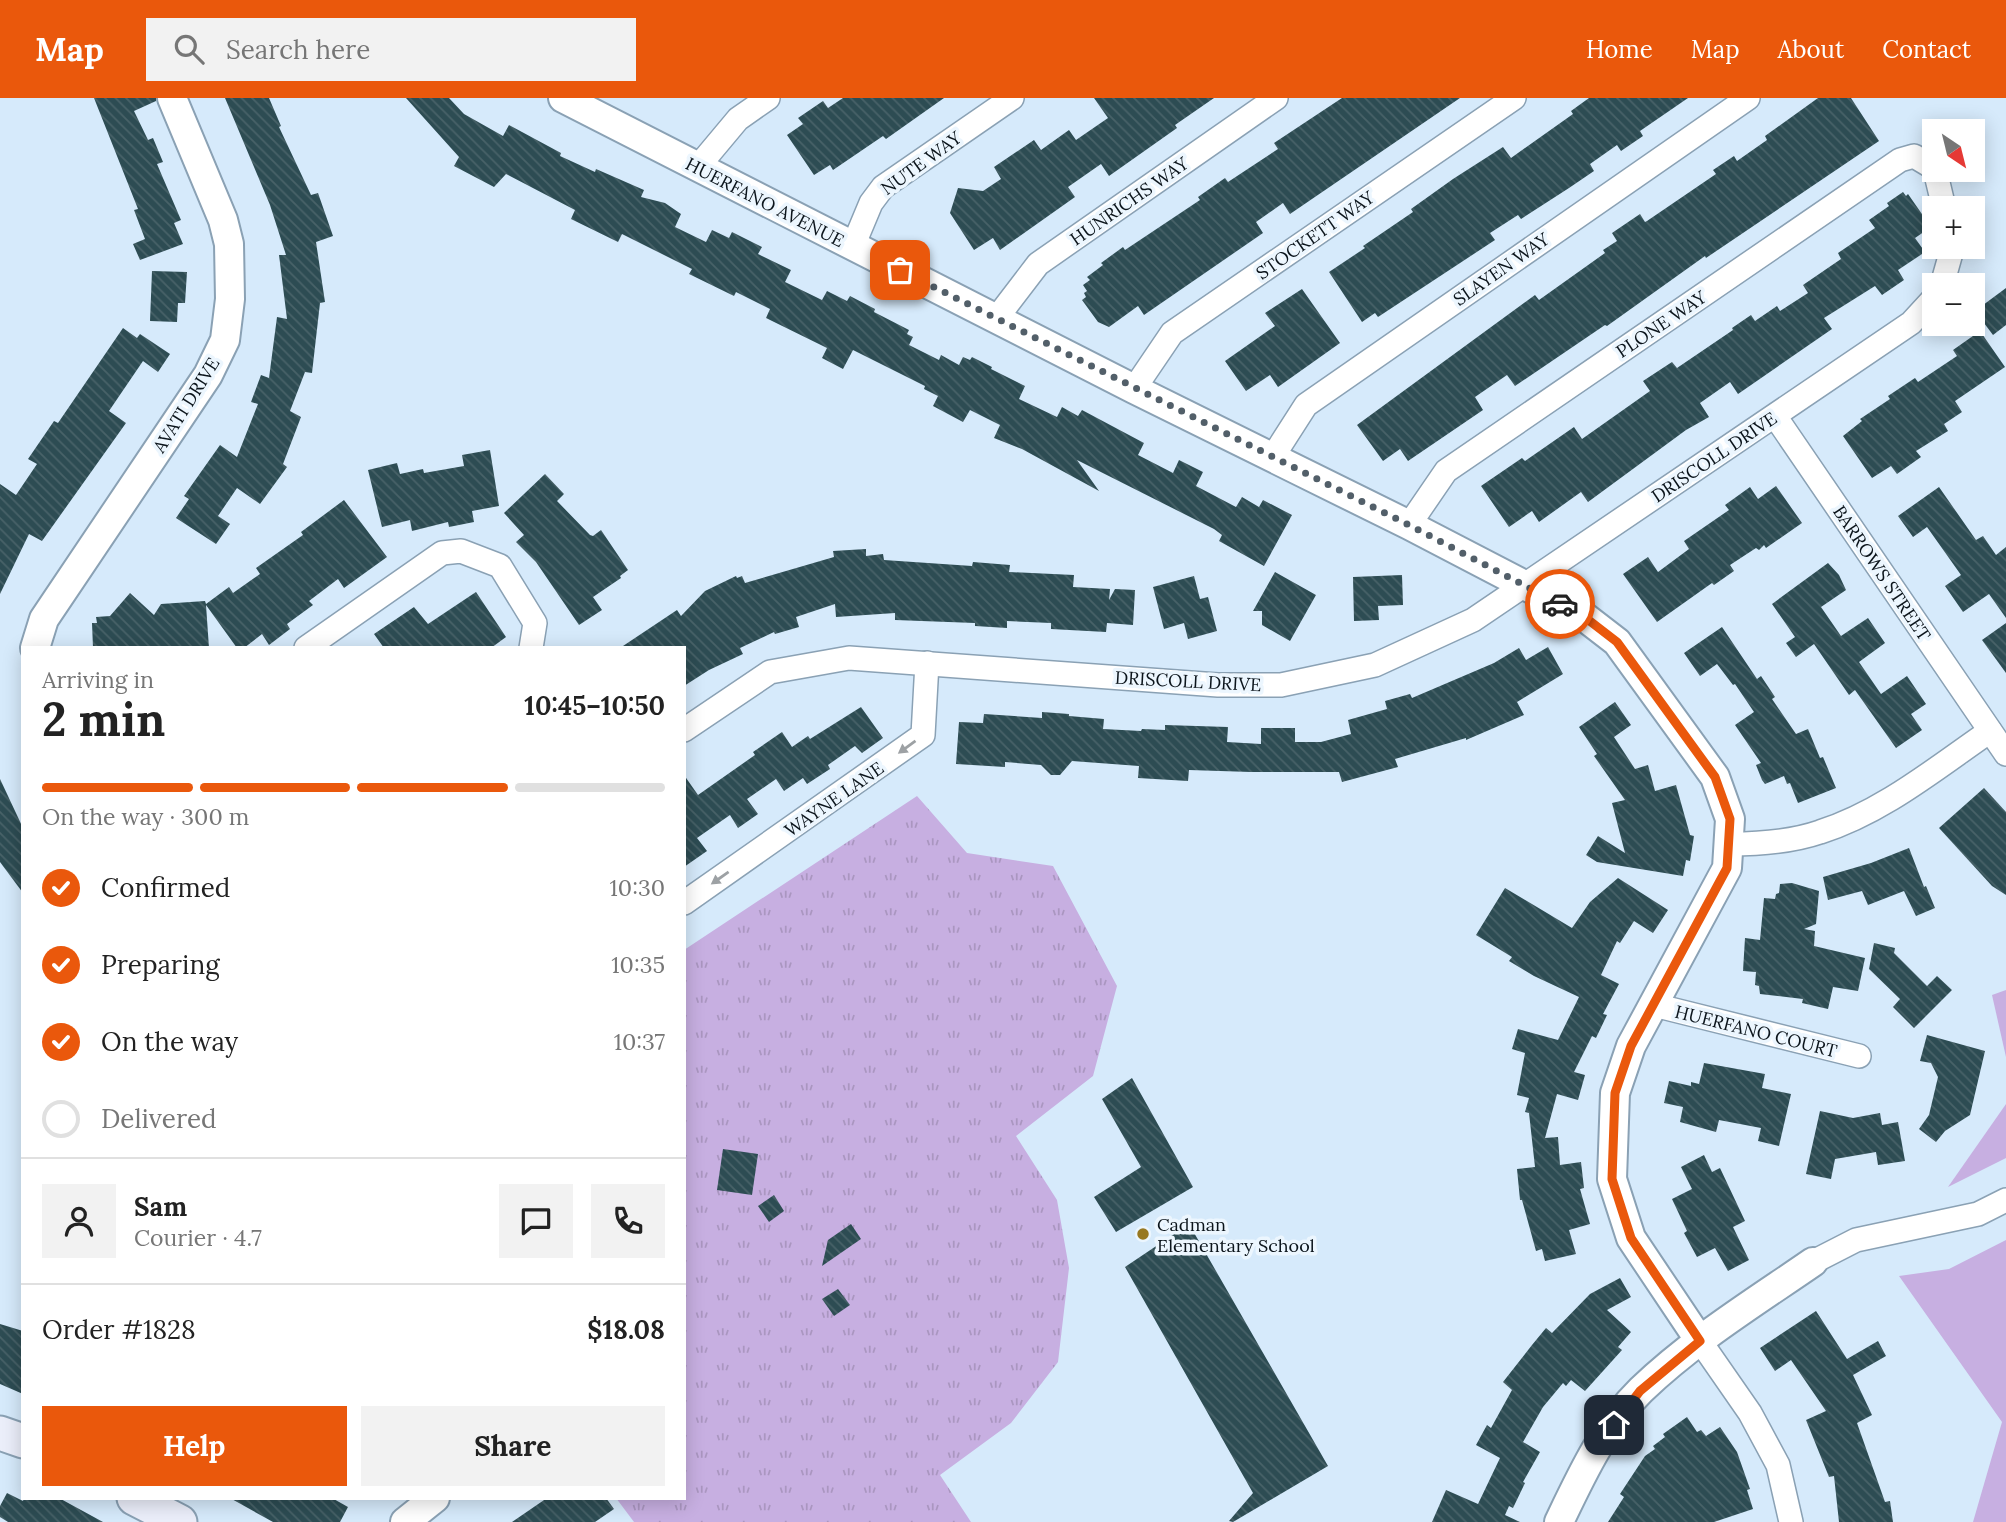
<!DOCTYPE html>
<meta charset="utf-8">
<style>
:root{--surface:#fff;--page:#f2f2f2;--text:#222;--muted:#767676;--line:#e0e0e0;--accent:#ea580c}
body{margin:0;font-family:Lora,serif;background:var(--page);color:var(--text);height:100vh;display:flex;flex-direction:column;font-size:26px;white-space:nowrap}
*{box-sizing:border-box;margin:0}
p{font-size:23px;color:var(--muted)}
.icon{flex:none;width:38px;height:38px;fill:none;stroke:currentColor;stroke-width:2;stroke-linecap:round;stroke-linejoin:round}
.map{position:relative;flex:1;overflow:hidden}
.sheet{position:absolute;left:21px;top:548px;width:665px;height:854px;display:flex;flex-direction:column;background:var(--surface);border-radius:0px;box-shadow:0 4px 18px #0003}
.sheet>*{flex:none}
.needle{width:46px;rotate:145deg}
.controls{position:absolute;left:1922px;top:21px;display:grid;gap:14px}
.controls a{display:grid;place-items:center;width:63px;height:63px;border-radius:0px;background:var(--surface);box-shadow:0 4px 18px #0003;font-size:35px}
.pin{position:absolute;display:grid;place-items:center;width:60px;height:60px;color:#fff;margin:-30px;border-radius:14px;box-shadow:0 4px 10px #0006}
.courier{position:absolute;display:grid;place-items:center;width:70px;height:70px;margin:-35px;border:5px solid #ea580c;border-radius:50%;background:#fff;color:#222;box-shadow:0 2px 9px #0007}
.overview em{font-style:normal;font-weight:700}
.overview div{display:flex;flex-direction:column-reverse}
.overview{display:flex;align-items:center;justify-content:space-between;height:119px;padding:0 21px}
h1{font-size:46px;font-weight:700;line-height:52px}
.bar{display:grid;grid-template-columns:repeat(4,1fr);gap:10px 7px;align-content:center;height:84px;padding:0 21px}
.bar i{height:9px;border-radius:5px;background:var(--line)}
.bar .current{background:var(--accent)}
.bar p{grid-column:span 4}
.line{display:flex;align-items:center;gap:18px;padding:0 21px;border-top:2px solid var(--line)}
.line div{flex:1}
.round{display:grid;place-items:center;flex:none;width:74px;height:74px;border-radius:0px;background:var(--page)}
ol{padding:0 21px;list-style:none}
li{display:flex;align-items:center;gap:21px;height:77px}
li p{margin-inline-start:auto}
li .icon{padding:7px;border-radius:50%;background:var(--accent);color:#fff;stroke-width:4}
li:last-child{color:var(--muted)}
li i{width:38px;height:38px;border:4px solid var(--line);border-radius:50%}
.cta{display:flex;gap:14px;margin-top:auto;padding:14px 21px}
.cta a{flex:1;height:80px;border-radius:0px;background:var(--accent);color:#fff;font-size:28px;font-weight:700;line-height:80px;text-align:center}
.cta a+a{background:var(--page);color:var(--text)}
header{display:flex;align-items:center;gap:42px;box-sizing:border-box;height:98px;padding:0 35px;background:var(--accent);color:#fff}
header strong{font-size:33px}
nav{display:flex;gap:38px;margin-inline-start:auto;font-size:24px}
.search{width:490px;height:63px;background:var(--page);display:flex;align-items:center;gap:18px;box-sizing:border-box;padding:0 24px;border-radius:0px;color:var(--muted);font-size:26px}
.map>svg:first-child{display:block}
.green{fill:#c7afe1}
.park{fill:url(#park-tufts)}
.building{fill:url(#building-back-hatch)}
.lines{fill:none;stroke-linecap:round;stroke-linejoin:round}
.minor-casing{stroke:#8aa1b4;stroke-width:26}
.tertiary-casing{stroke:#8aa1b4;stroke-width:32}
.secondary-casing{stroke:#8aa1b4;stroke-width:37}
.minor{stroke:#fff;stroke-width:23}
.tertiary{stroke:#fff;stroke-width:28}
.secondary{stroke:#ebeefa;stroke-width:33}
.oneway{fill:#9da1a4}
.done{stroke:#525f69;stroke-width:7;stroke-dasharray:0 12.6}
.route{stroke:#ea580c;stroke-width:9}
.poi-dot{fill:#977820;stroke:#ecf6fe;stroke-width:2.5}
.labels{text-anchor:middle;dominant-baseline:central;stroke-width:7;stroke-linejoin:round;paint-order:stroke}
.street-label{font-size:18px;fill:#0b141b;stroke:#ecf6fe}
.poi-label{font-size:18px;fill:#0b141b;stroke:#ecf6fe;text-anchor:start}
</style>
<header>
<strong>Map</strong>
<div class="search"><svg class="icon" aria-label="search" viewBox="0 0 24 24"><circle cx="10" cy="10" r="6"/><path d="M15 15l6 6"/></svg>Search here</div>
<nav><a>Home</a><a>Map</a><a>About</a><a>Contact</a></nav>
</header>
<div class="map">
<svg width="2006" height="1424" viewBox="0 0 2006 1424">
<defs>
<pattern id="park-tufts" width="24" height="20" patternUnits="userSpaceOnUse" patternTransform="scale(1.75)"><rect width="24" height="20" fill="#c7afe1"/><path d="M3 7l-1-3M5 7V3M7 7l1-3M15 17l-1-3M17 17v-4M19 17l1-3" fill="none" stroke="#aa96c0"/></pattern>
<pattern id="building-back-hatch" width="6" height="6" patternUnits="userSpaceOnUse" patternTransform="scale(1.75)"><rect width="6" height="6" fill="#2d4c53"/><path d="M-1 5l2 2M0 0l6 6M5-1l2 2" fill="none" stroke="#486268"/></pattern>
</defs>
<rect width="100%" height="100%" fill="#d6eafb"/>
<!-- green -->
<g class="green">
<polygon points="2006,892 2006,959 1992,897"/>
<polygon points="2006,1006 2006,1060 1948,1089"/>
<polygon points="2006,1142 2006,1424 1973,1424 2002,1324 1899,1178 1949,1171"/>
</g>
<!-- park -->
<polygon class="park" points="917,698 967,755 1053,768 1117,888 1093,978 1016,1038 1057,1102 1069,1170 1058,1264 1011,1325 940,1377 971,1424 634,1424 616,1400 684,1400 684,852"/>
<!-- building -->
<g class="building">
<polygon points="94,0 156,0 156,3 134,13 148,42 153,40 163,64 157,66 181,122 174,125 183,146 140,162 133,146 145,141 134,112 138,111"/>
<polygon points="225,0 269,0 281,28 279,29 311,97 318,95 333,138 316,144 325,204 320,205 312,275 305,274 290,313 301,319 283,366 287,369 260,406 237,390 218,418 230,426 216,446 176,420 189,401 184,398 220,347 237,359 258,306 251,304 261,277 269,280 277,219 287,221 279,157 286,157 270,107"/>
<polygon points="406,0 449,0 464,16 503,38 509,27 561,55 560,58 595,74 596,71 644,92 641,99 665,105 681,116 675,129 706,144 712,132 729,140 732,134 762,149 758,156 791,172 785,184 822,202 827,193 847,203 850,198 875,211 874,214 909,232 907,236 913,239 909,247 939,262 941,257 959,267 963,259 970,262 972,259 992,269 991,271 1025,288 1019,301 1057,319 1062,309 1078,318 1082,312 1144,345 1138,357 1173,375 1179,362 1203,374 1196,388 1236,409 1242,399 1259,409 1263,402 1292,417 1264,468 1219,443 1222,437 1214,431 1077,362 1099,393 1022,351 994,340 1000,327 970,312 963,324 933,308 938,298 924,291 925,288 853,252 843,271 822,260 827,250 766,220 770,211 736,194 734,198 689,176 692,171 622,136 618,144 571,121 575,112 506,76 494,89 454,68 459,59"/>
<polygon points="843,0 944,0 886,41 883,38 833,72 830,67 814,77 787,37 803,26 798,20 823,3 828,10"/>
<polygon points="1094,0 1214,0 1175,27 1177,30 1109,78 1101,66 1068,89 1075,99 1000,152 993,140 974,152 950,115 958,90 983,93 1001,81 994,69 1034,42 1041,52 1069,32 1076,42 1108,20"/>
<polygon points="1342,0 1460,0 1290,116 1283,105 1256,124 1263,135 1144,217 1138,208 1109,229 1098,224 1082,202 1086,199 1084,195 1087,193 1083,187 1090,182 1087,179 1103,167 1101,165 1123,149 1125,152 1200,102 1198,99 1225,80 1228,84 1278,51 1274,45"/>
<polygon points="1589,0 1688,0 1640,33 1643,38 1621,53 1617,47 1590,66 1594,73 1569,90 1521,121 1518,117 1490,135 1495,142 1378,219 1375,215 1362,224 1329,174 1365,150 1363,148 1413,114 1411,111 1453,81 1503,49 1511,60 1573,16 1571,13"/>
<polygon points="1818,0 1851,0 1879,43 1706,160 1705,158 1607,228 1605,227 1515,288 1507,277 1475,299 1483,312 1408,363 1400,351 1383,363 1357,327 1535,197 1539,202 1605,155 1603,152 1617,143 1612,135 1640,116 1645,124 1647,123 1716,76 1713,72 1734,58 1737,63 1767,42 1765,38"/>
<polygon points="1903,94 1906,98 1908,96 1931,129 1915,140 1925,154 1898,172 1904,182 1882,197 1875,188 1824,220 1832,231 1738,296 1730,284 1700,305 1709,319 1686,332 1588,404 1581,394 1539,424 1532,413 1509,429 1481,388 1522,360 1525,363 1574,329 1582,341 1650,293 1643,283 1672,264 1677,270 1733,232 1732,230 1751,217 1755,223 1777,208 1780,213 1808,195 1803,187 1841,161 1838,155 1875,130 1869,122 1889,108 1887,105"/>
<polygon points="152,173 187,174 185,205 178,205 177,224 150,223"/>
<polygon points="2006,190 2006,227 1993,237 1975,213"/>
<polygon points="1302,191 1340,245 1278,289 1270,277 1246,293 1225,263 1275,228 1265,215"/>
<polygon points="123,230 137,240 140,236 170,256 158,274 143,263 109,313 126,325 42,443 29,436 0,496 0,386 16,397 37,366 28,361 54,323 58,325"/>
<polygon points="1980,233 2005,269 1955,303 1962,314 1944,326 1948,333 1916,353 1921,359 1897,376 1891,368 1872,380 1843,338 1862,323 1860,321 1890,301 1888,298 1915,280 1918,284 1957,258 1953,252"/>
<polygon points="490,352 499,408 472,413 474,424 449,429 448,424 412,433 410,422 382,429 368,372 397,365 400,376 423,371 424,375 464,368 462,357"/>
<polygon points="545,376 564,396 557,403 590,437 593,438 601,432 628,472 620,478 621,480 593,499 602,512 579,527 536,464 516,444 524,437 504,415"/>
<polygon points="1776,388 1802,425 1766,450 1764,447 1759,452 1756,450 1730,467 1734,473 1714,487 1712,485 1657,524 1623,476 1648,459 1658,474 1689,451 1684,443 1729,412 1725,407 1750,389 1758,401"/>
<polygon points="1939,389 1976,442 1983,438 1996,457 2006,449 2006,520 1989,496 1963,514 1945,488 1961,477 1927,429 1913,439 1898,418"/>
<polygon points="344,402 387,459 344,490 338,481 309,503 313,507 287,526 290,531 269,547 262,536 244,550 237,550 206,507 209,550 93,550 92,525 97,525 96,519 110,518 130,495 154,517 161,506 205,503 206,506 229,489 233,495 260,476 256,470 303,437 301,434"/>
<polygon points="866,451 866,458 883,456 884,462 972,468 973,464 1010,467 1009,474 1074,477 1073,489 1110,491 1109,502 1115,491 1135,492 1133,527 1107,525 1106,534 1051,531 1051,525 1007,523 1007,530 975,528 975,525 895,522 895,515 836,519 835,506 796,519 799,529 775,536 774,534 740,550 743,556 709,572 684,588 684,550 620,550 677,512 681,518 705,493 736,478 737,480 742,478 745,485 834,459 833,453"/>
<polygon points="1828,465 1839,477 1846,492 1821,509 1841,538 1868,520 1885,545 1859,564 1881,596 1907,578 1926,606 1911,616 1922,632 1896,650 1855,592 1849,597 1814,546 1796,559 1786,545 1795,539 1772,506"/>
<polygon points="1275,474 1316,497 1290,543 1262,527 1262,513 1253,513"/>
<polygon points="1402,477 1403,507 1378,508 1379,522 1354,523 1353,479"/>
<polygon points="1194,478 1200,501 1208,499 1217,533 1188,541 1184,525 1164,531 1153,489"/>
<polygon points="476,494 506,539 491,550 384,550 374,536 414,509 428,526"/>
<polygon points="2006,525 2006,575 1982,542"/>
<polygon points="1722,529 1757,581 1761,578 1775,599 1772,601 1796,636 1808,631 1820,660 1823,659 1836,690 1798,705 1790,685 1787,686 1784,678 1765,686 1762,682 1756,667 1761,665 1735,627 1754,614 1735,586 1733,587 1717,566 1700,578 1684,555"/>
<polygon points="1548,549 1563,576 1517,604 1524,617 1466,642 1466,640 1395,661 1398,669 1342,684 1339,674 1251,674 1189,672 1188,683 1138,680 1139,668 1072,663 1060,677 1051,677 1041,667 1005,664 1005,669 956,666 959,624 983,625 984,616 1042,620 1042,614 1069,616 1069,618 1104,621 1103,631 1141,633 1142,631 1165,632 1165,627 1228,629 1227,644 1261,646 1261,630 1295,630 1295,644 1321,644 1351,636 1348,622 1387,611 1385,603 1410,596 1412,600 1494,565 1519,550 1526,562"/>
<polygon points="1615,604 1631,627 1614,639 1635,671 1648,667 1655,693 1676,687 1690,737 1694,738 1690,763 1686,762 1683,778 1597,764 1586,757 1598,738 1625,755 1612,705 1625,702 1594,658 1597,656 1579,629"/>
<polygon points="861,609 883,640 862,655 855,648 828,667 830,671 807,686 803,680 784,693 776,681 747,701 758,716 738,730 730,717 697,740 707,753 684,769 684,677 698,697 755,657 753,654 782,634 792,649 808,638 810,641"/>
<polygon points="0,681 23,730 23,795 0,764"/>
<polygon points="1984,690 2006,714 2006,797 1992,788 1939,730"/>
<polygon points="1909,750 1924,789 1926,788 1935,810 1916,818 1904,793 1868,807 1862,793 1828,802 1823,779 1871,765"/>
<polygon points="1618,780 1668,812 1653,835 1634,823 1620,845 1617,843 1601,877 1619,886 1603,916 1607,917 1596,940 1592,938 1574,974 1585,977 1578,1002 1557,996 1545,1040 1558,1039 1560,1067 1581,1064 1584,1090 1580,1091 1590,1126 1569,1132 1576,1156 1545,1163 1542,1151 1536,1153 1522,1102 1520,1102 1517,1071 1535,1069 1529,1015 1525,1014 1529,1000 1517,997 1525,955 1512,951 1518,931 1558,942 1579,899 1534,878 1509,863 1512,859 1476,837 1505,790 1572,830 1590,804"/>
<polygon points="1792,785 1819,793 1816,826 1804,831 1815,833 1814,848 1865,860 1858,893 1833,889 1828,911 1802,905 1803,901 1760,896 1759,888 1755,887 1756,874 1743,873 1745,840 1760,842 1764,800 1775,801 1776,796 1779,795 1780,786"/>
<polygon points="1874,845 1895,850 1894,855 1927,888 1937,878 1952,892 1914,930 1893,909 1900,901 1869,871"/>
<polygon points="1927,937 1985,953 1970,1017 1945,1033 1936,1044 1919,1031 1929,1017 1938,979 1931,965 1920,963"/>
<polygon points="1704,965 1765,976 1762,990 1791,996 1779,1048 1758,1043 1761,1030 1719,1022 1716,1034 1680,1024 1683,1009 1664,1005 1669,983 1691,988 1691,984 1699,986"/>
<polygon points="1132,980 1193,1089 1116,1134 1094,1099 1141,1069 1102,1001"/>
<polygon points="1820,1013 1853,1020 1880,1015 1882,1027 1898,1024 1905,1063 1878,1067 1876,1054 1835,1061 1831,1081 1806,1076"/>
<polygon points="723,1051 758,1056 752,1097 717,1092"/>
<polygon points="1704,1057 1712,1074 1720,1070 1745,1123 1733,1129 1749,1162 1728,1173 1715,1150 1697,1159 1684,1135 1687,1133 1672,1101 1692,1091 1681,1069"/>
<polygon points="774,1097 784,1113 769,1124 758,1108"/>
<polygon points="851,1126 861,1141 822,1168 828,1142"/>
<polygon points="1189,1126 1328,1368 1233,1424 1229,1423 1253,1395 1125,1169"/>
<polygon points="1620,1180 1631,1199 1607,1212 1631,1234 1618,1249 1622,1252 1585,1293 1571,1282 1566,1288 1563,1285 1543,1309 1523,1344 1540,1354 1523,1384 1525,1385 1513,1410 1509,1408 1505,1417 1520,1424 1432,1424 1446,1392 1478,1406 1500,1360 1476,1347 1487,1327 1491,1330 1512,1292 1503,1284 1532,1247 1546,1230 1552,1235 1590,1196"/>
<polygon points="838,1191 850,1207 834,1218 822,1201"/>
<polygon points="1816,1213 1847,1261 1878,1243 1886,1258 1853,1277 1872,1317 1857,1325 1885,1404 1890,1403 1893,1424 1839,1424 1834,1378 1829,1379 1806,1322 1826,1313 1791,1262 1775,1273 1760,1250"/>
<polygon points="0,1226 23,1233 23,1296 0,1286"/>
<polygon points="1687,1319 1697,1334 1701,1332 1706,1338 1720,1329 1737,1354 1750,1391 1747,1392 1753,1411 1714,1424 1608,1424 1624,1399 1620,1396 1645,1358 1655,1351 1653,1348 1665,1339 1663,1336"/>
<polygon points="7,1395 23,1403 24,1400 59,1400 103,1424 8,1424 0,1419 0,1408"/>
<polygon points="230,1400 332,1400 348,1409 340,1424 273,1424"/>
<polygon points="547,1400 606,1400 614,1411 595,1424 512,1424"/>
</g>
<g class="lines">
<!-- minor casing -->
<g class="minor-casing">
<g id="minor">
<polyline points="697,70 738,21 768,0"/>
<polyline points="1935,72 1944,110"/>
<polyline points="853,148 871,105 883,89 1012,0"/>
<polyline points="1942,187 1951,155 1950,149"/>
<polyline points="996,221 1038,166 1276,0"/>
<polyline points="1134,291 1172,235 1514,0"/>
<polyline points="1775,318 2006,656"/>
<polyline points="1272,360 1306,307 1748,0"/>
<polyline points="1409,427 1446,373 1900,62 1914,58 1934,70"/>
<polyline points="306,550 442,455 461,453 500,468 535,525 531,550"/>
<polyline points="684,632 770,574 849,560 1218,587 1281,587 1375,567 1473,522 1911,225 1934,200"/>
<path d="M1730,746C1761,746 1791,744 1820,734C1883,714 1936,670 1990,633"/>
<polyline points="684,805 923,637 927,565"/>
<polyline points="1654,907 1859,958"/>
<polyline points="1813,1164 1856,1142 1978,1116 2006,1102"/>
<polyline points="1700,1243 1750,1315 1778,1367 1791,1424"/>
</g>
</g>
<!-- tertiary casing -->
<g class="tertiary-casing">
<g id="tertiary">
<polyline points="563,0 1134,291 1409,427 1582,517 1617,544 1715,679 1730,721 1727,770 1631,948 1615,995 1612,1081 1631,1140 1700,1243"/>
<polyline points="35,550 44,521 208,277 225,242 230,201 229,146 223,122 172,0"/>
<polyline points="405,1424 435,1400"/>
<path d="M1559,1424C1581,1378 1604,1328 1641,1292C1692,1243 1755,1204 1813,1164"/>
</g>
</g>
<!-- secondary casing -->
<g class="secondary-casing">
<g id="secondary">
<polyline points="0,1335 23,1343"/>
<polyline points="134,1400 180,1424"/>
</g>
</g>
<!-- minor -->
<use href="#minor" class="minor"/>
<!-- tertiary -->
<use href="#tertiary" class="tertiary"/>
<!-- secondary -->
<use href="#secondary" class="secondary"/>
</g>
<!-- one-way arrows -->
<defs><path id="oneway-solid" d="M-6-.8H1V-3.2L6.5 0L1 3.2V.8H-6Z" transform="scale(1.75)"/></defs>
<g class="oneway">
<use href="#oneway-solid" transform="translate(907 649) rotate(144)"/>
<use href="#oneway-solid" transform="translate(720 780) rotate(145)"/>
</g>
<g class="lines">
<!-- done -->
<polyline class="done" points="900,172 1409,427 1560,506"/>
<!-- route -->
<polyline class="route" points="1560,506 1582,517 1617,544 1715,679 1730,721 1727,770 1631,948 1615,995 1612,1081 1631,1140 1700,1243 1640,1293 1614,1327"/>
</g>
<!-- markers -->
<circle class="poi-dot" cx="1143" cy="1136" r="7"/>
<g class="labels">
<!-- street labels -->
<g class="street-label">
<text transform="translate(921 65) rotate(-36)">NUTE WAY</text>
<text transform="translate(1129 103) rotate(-35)">HUNRICHS WAY</text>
<text transform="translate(765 104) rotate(27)">HUERFANO AVENUE</text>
<text transform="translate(1315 137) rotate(-35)">STOCKETT WAY</text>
<text transform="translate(1501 171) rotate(-35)">SLAYEN WAY</text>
<text transform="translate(1661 226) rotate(-34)">PLONE WAY</text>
<text transform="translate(186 307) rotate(-58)">AVATI DRIVE</text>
<text transform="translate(1714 359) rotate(-34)">DRISCOLL DRIVE</text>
<text transform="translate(1882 475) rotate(56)">BARROWS STREET</text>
<text transform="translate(1188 583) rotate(3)">DRISCOLL DRIVE</text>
<text transform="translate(834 701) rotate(-35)">WAYNE LANE</text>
<text transform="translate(1756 933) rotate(14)">HUERFANO COURT</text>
</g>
<!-- poi labels -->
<g class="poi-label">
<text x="1157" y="1126">Cadman<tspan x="1157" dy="21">Elementary School</tspan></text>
</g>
</g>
</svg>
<div class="controls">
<a><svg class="needle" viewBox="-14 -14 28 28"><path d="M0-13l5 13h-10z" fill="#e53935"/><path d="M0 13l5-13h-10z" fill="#767676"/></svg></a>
<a>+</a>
<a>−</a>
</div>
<div class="pin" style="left:900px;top:172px;background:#ea580c"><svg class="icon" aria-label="bag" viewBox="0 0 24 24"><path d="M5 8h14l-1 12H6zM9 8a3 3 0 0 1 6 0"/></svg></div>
<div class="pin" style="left:1614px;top:1327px;background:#1f2937"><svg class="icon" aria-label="home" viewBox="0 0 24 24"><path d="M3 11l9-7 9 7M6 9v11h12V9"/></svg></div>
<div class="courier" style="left:1560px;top:506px"><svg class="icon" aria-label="car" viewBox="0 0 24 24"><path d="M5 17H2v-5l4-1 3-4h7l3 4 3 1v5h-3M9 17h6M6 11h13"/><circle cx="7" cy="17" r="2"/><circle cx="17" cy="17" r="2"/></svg></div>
<section class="sheet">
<div class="overview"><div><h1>2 min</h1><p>Arriving in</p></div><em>10:45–10:50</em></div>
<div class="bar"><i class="current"></i><i class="current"></i><i class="current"></i><i></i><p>On the way · 300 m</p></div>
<ol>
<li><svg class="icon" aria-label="check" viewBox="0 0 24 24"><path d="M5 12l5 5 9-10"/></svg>Confirmed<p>10:30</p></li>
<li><svg class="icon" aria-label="check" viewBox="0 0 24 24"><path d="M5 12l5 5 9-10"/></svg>Preparing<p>10:35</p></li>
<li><svg class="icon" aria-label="check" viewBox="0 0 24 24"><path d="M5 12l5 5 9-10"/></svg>On the way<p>10:37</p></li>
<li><i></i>Delivered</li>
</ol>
<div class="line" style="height:126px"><a class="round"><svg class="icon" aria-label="person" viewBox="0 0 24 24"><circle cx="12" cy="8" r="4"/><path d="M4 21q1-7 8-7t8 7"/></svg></a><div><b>Sam</b><p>Courier · 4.7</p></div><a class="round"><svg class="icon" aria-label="chat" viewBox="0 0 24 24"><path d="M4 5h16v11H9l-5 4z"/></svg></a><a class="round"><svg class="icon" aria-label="phone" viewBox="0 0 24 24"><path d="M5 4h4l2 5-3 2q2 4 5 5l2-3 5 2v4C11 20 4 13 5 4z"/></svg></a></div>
<div class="line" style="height:91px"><div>Order #1828</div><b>$18.08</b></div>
<div class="cta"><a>Help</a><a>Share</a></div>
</section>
</div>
